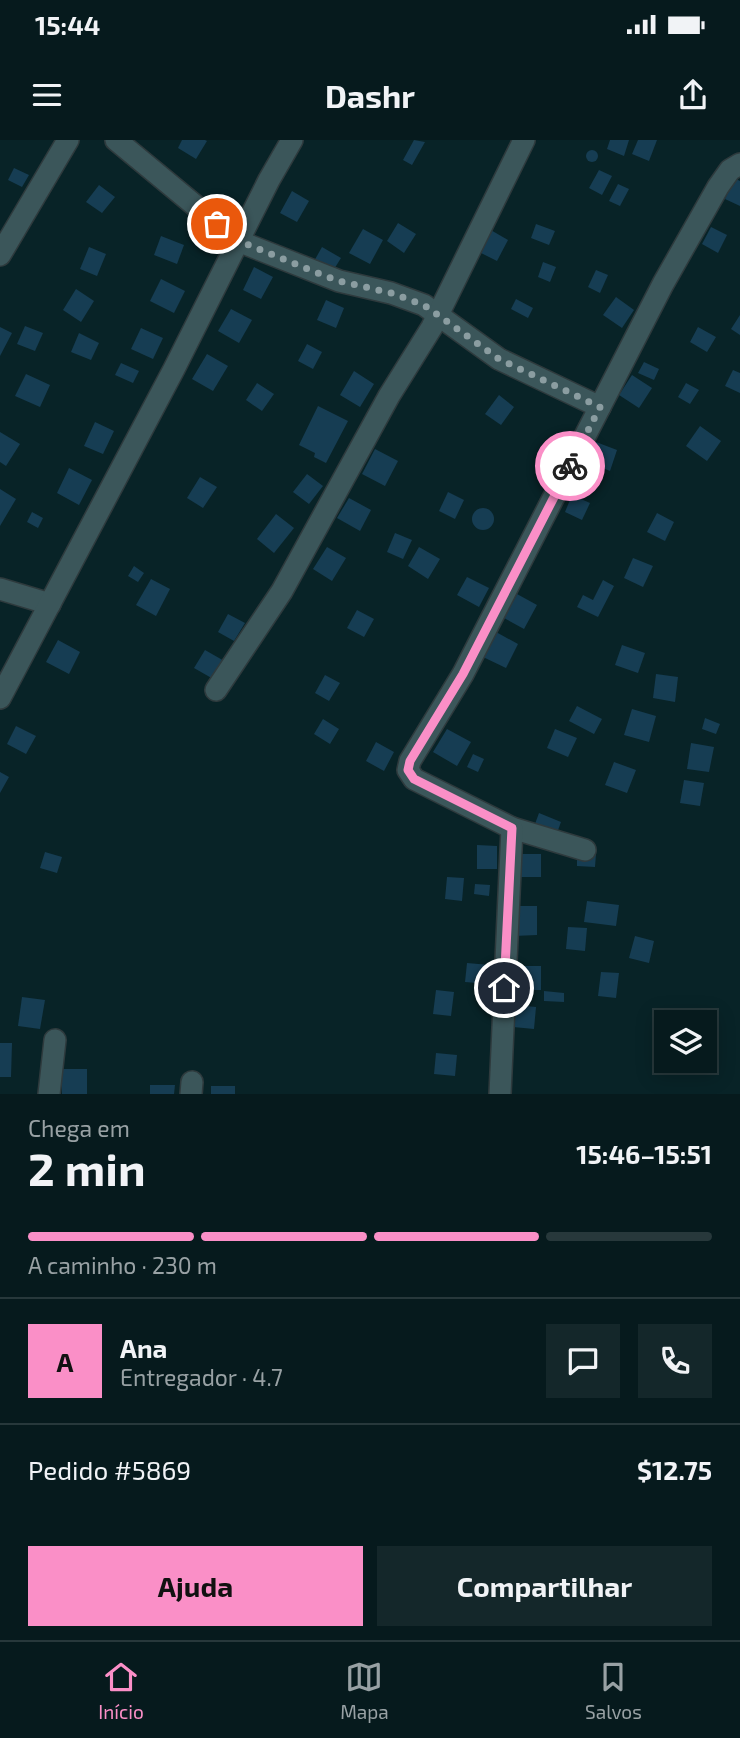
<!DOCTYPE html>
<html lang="pt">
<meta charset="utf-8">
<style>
:root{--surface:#061a1d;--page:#14272a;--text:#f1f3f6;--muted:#98a1a4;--line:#27383b;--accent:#fa8fc7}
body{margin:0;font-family:"Exo 2",sans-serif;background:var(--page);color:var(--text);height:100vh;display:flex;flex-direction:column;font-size:26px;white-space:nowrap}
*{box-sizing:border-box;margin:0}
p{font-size:23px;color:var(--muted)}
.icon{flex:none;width:38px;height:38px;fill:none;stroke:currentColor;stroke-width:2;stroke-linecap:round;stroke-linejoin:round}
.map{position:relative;height:954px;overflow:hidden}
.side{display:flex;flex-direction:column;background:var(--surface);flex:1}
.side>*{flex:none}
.fabs{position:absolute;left:654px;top:870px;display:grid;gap:14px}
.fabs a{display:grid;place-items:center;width:63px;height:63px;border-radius:0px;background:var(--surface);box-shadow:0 4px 18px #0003,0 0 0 2px var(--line);font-size:35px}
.pin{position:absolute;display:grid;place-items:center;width:60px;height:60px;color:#fff;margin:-30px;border:4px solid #fff;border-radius:50%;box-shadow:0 2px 7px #0007}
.courier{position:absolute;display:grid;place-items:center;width:70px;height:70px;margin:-35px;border:5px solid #fa8fc7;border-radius:50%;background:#fff;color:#222;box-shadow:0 2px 9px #0007}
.summary em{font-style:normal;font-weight:700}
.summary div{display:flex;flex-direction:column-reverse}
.summary{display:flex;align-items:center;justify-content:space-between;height:119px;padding:0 28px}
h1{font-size:46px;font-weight:700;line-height:52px}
.bar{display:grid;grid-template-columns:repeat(4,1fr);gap:10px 7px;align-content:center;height:84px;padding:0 28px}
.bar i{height:9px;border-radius:5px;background:var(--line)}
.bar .selected{background:var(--accent)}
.bar p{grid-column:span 4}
.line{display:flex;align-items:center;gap:18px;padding:0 28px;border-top:2px solid var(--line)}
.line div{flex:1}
.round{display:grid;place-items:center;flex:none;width:74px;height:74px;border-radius:0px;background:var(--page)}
.cta{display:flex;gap:14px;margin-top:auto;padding:14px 28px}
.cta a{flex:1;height:80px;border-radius:0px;background:var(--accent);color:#111;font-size:28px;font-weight:700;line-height:80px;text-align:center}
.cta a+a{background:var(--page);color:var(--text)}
.status{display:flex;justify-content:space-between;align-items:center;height:49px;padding:0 35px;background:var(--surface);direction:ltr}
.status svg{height:19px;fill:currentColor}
header{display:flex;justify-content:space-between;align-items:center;height:91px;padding:0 28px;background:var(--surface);font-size:32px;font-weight:700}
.menu{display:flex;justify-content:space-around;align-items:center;height:98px;border-top:2px solid var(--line);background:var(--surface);font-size:19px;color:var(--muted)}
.menu a{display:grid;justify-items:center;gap:4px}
.menu .selected{color:var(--accent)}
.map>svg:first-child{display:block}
.building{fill:#163d53}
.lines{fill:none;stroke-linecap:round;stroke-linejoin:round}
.street-casing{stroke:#2e3a3d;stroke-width:24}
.street{stroke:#3b565a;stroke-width:21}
.done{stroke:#8b9da1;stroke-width:7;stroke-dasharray:0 12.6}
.route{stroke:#fa8fc7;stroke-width:9}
</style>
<div class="status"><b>15:44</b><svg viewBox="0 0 49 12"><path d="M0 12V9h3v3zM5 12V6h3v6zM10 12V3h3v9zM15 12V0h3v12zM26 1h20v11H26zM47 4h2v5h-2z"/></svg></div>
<header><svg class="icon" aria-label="menu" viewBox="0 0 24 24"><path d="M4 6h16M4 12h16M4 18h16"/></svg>Dashr<svg class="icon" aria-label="share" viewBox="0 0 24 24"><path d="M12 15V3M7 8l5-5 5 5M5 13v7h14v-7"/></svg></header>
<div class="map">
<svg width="740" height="954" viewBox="0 0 740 954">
<rect width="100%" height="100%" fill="#082327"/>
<!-- building -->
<g class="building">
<polygon points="182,0 205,0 207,1 196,19 178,8"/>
<polygon points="414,0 425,2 412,25 403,20"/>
<polygon points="610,0 629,0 624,16 607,9"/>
<polygon points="638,0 657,0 649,21 632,14"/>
<circle cx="592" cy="16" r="6"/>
<polygon points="14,28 29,35 22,47 8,40"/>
<polygon points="599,30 612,36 602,55 589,48"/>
<polygon points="734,38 740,41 740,66 725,59"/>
<polygon points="618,44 629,49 620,66 609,61"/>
<polygon points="99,45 115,57 102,73 86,62"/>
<polygon points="292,51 309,61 297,82 280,73"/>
<polygon points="398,83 416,94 404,113 387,101"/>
<polygon points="536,84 555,91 549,105 531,98"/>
<polygon points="711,87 727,95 718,113 702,104"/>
<polygon points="363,89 383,100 370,124 349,113"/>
<polygon points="489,89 508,100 497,121 477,111"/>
<polygon points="161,96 184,105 177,124 154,115"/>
<polygon points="89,107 106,114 97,136 80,129"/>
<polygon points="322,107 341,118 331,134 313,123"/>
<polygon points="543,122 556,127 550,142 538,137"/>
<polygon points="254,127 273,137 261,159 243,150"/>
<polygon points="596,130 608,135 600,153 588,147"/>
<polygon points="161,139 185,151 174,173 150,161"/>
<polygon points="76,149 94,161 81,182 63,170"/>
<polygon points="616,157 634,170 622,188 603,175"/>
<polygon points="516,159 533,168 528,178 511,169"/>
<polygon points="326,160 344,168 336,188 317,180"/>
<polygon points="231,169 252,180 239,203 218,191"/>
<polygon points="740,175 740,195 731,189"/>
<polygon points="25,186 43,193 35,211 17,204"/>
<polygon points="0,187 12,193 0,216"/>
<polygon points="698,187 716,197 707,212 690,202"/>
<polygon points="141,188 163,198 153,219 131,209"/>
<polygon points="79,193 99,203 91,220 71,212"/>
<polygon points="307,204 322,212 313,229 298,221"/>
<polygon points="207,214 228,226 213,251 192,239"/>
<polygon points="644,222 659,229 654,240 638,233"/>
<polygon points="121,223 139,231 133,243 115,235"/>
<polygon points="733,230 740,233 740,253 725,246"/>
<polygon points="354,231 374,244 360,267 340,255"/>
<polygon points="26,234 50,245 40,267 15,256"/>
<polygon points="632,235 652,248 639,268 619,255"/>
<polygon points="257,243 274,254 262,271 246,260"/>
<polygon points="686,243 699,250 690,264 678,257"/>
<polygon points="499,255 514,267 501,285 485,274"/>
<polygon points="318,266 348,281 326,323 314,317 315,313 299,305"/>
<polygon points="95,282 114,291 103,314 84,306"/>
<polygon points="700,286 721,301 707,321 686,306"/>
<polygon points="0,292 20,304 6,326 0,322"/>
<polygon points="596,302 617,310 610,331 588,322"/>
<polygon points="375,309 398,321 385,346 362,334"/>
<polygon points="69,328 92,340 79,365 57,353"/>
<polygon points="307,334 323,346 309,364 293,352"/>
<polygon points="200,337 217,347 203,368 187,358"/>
<polygon points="0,349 16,359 0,386"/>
<polygon points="448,352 464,360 455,379 439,371"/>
<polygon points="572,355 590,363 582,380 565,372"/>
<polygon points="349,358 371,370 360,391 337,378"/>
<circle cx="483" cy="379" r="11"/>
<polygon points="32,372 43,378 38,388 27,382"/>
<polygon points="657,373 674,382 665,401 647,392"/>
<polygon points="276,374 294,388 274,413 257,399"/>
<polygon points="395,393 412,400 403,419 387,412"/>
<polygon points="327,407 346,418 332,441 313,429"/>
<polygon points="419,407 440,419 428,439 408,426"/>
<polygon points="633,418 653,426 643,447 624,438"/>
<polygon points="134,426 144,433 138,442 128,436"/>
<polygon points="467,437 489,448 479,467 457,455"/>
<polygon points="151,439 170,449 156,476 136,465"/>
<polygon points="603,440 614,446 598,477 577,467 583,455 593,460"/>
<polygon points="517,454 537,465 524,489 504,478"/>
<polygon points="357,470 374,479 364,497 347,488"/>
<polygon points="228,474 245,483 234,501 218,492"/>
<polygon points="496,492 518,504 506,528 483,517"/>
<polygon points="58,500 80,512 69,534 46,522"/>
<polygon points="622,505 645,513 638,533 615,525"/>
<polygon points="205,510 226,522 215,540 194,528"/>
<polygon points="656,534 678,537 675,562 653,558"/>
<polygon points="325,535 340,543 329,561 315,553"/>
<polygon points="577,566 602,579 594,594 569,581"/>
<polygon points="632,569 656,576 649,602 624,595"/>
<polygon points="705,578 720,584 716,594 702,589"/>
<polygon points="323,579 339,589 330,604 314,594"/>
<polygon points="16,586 36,596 26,614 7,604"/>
<polygon points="447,589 471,602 457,626 433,612"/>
<polygon points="555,589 577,598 568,617 547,608"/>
<polygon points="376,602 394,612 384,631 366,621"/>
<polygon points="691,603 714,607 709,632 687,629"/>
<polygon points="473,614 484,619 478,632 467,627"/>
<polygon points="614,622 636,630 627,653 605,645"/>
<polygon points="0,632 9,637 0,653"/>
<polygon points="684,640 704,643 700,666 680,663"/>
<polygon points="539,673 561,682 557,693 535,684"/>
<polygon points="477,705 497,706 497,729 477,729"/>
<polygon points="45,712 62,717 57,733 40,728"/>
<polygon points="577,713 596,714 595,727 577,726"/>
<rect x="520" y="714" width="21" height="23"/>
<polygon points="447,737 464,738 462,761 445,759"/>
<polygon points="475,744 490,745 489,756 474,754"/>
<polygon points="587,761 619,765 616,786 584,782"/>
<polygon points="514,766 537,766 537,795 514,796"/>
<polygon points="568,787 587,788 585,811 566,809"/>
<polygon points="635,796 654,801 649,823 629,818"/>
<polygon points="467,823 490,825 489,844 465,842"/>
<rect x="515" y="826" width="26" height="24"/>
<polygon points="601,832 619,833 616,858 598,856"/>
<polygon points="436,850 454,852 451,876 433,874"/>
<polygon points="544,851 564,853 564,862 544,861"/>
<polygon points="22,857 45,860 40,889 18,886"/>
<polygon points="516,865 536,867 534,889 513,887"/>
<polygon points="0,903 12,903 11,937 0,937"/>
<polygon points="436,913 457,915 455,936 434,934"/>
<rect x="62" y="929" width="25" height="25"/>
<polygon points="150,945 175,945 174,954 150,954"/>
<rect x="211" y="946" width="24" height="8"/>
</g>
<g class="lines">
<!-- street casing -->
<g class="street-casing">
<g id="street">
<polyline points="116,0 238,101 339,141 391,153 424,165 499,219 600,267"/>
<polyline points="0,115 68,0"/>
<polyline points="0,449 50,464"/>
<polyline points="216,550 282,451 389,256 432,187 524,0"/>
<polyline points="0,558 174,229 269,40 292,0"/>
<polyline points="585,710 512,688 414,639 408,630 410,621 463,534 663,144 718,47 730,30 740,24"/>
<polyline points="49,954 55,900"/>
<polyline points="191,954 192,942"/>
<polyline points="500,954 512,688"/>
</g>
</g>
<!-- street -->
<use href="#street" class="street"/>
</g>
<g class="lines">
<!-- done -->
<polyline class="done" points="217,84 239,101 310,130 339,141 391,153 424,165 499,219 600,267 570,326"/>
<!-- route -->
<polyline class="route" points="504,848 512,688 414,639 408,630 410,621 463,534 570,326"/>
</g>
</svg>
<div class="fabs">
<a><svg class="icon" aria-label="layers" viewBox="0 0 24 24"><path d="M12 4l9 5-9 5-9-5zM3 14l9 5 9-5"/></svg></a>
</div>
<div class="pin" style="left:217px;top:84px;background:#ea580c"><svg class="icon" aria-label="bag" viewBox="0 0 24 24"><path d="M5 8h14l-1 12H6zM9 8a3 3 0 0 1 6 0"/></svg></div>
<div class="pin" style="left:504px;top:848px;background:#1f2937"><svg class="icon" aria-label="home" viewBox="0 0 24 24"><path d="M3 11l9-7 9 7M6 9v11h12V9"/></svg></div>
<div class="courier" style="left:570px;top:326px"><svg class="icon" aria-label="bike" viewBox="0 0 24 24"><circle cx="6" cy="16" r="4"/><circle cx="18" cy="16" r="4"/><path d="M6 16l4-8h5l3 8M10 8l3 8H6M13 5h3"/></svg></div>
</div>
<section class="side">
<div class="summary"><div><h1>2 min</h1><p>Chega em</p></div><em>15:46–15:51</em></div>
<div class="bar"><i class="selected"></i><i class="selected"></i><i class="selected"></i><i></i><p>A caminho · 230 m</p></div>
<div class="line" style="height:126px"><b class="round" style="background:var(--accent);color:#111">A</b><div><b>Ana</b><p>Entregador · 4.7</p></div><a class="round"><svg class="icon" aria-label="chat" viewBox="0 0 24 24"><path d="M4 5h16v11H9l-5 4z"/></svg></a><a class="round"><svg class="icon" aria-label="phone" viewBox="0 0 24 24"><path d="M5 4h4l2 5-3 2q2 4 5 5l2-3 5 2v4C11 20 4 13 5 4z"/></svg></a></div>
<div class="line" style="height:91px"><div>Pedido #5869</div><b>$12.75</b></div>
<div class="cta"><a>Ajuda</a><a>Compartilhar</a></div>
</section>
<nav class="menu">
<a class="selected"><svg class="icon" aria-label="home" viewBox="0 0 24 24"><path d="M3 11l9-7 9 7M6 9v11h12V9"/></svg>Início</a>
<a><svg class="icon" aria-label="map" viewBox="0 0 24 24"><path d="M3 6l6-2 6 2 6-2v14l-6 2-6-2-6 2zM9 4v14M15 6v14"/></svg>Mapa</a>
<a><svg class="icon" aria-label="saved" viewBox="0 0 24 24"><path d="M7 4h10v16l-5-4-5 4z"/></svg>Salvos</a>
</nav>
